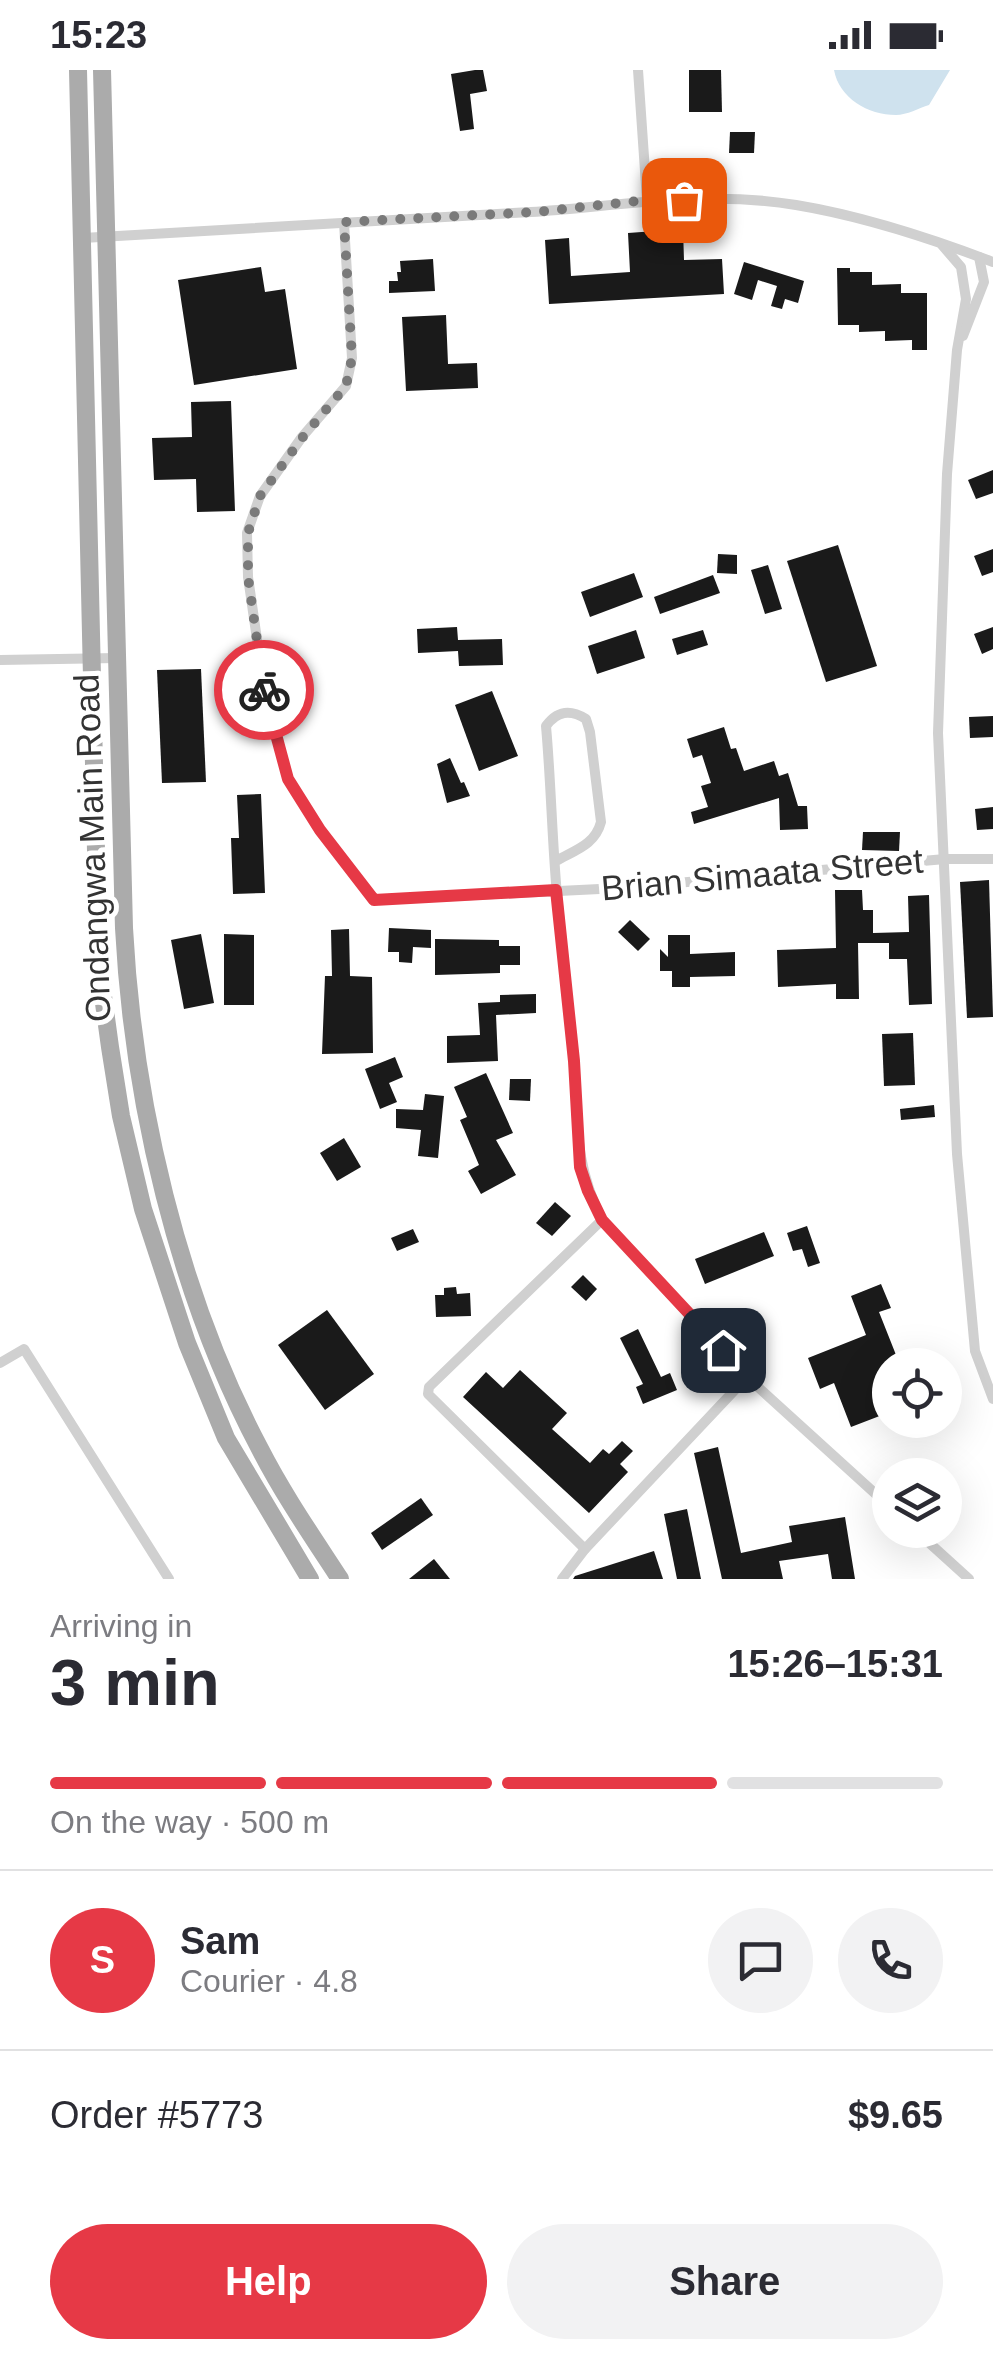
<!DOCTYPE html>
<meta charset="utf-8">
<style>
:root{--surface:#fff;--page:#f2f2f3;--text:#2b2b33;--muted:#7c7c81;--line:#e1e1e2;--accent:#e63946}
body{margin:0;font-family:Arial,sans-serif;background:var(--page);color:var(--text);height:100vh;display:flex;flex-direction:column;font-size:38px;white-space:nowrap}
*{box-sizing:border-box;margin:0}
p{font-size:32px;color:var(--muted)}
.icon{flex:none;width:55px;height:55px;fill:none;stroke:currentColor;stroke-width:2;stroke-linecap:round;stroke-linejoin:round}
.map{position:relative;height:1509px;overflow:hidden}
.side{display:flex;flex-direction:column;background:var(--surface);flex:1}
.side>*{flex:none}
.controls{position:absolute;left:872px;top:1278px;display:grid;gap:20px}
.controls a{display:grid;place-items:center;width:90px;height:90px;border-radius:50%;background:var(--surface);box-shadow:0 10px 40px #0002;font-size:50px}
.pin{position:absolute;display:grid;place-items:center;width:85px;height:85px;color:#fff;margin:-42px;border-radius:20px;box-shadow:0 5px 15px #0006}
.courier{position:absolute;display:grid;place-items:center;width:100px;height:100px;margin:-50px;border:8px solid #e63946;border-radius:50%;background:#fff;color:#222;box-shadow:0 2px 12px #0007}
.headline em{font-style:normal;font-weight:600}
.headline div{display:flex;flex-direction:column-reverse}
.headline{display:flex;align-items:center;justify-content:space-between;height:170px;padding:0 50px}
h1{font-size:65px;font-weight:600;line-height:75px}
.bar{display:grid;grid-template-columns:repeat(4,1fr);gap:15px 10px;align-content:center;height:120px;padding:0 50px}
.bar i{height:12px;border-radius:8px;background:var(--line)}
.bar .selected{background:var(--accent)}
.bar p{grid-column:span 4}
.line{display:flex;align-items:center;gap:25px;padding:0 50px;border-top:2px solid var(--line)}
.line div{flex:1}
.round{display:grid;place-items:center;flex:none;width:105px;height:105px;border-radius:52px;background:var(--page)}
.action{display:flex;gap:20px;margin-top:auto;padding:20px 50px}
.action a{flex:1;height:115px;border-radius:60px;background:var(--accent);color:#fff;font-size:40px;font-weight:600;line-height:115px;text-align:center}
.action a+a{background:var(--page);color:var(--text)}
.status{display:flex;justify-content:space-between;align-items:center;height:70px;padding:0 50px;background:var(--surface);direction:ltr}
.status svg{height:28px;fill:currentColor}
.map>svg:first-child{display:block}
.water{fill:#cfe2ee}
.building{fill:#1a1a1a}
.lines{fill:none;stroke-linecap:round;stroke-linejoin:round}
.street{stroke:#d0d0d0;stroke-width:10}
.primary{stroke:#ababab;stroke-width:18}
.done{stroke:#7a7a7a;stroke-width:10;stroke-dasharray:0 18}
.route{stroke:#e63946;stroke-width:12}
.labels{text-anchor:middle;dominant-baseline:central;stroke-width:10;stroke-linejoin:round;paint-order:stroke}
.street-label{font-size:35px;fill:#333;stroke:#fff}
</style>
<div class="status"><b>15:23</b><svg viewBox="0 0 49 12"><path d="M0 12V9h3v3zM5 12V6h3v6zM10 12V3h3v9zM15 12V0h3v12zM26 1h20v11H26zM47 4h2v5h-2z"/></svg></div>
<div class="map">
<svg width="993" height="1509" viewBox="0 0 993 1509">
<rect width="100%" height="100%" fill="#fff"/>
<!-- water -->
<path class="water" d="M834,0H950L929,35C919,38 907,45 896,45C868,45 839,28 834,0Z"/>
<!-- building -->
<g class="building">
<polygon points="475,0 483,0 487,21 470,24 474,59 460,61 451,4"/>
<polygon points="689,0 721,0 722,42 689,42"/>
<polygon points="730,62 755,62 754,83 729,83"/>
<polygon points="683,159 684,190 722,189 724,224 549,234 545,170 569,168 571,206 630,202 628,163"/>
<polygon points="433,189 435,221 389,223 389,211 398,211 397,202 401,202 400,191"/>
<polygon points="744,192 804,211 798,233 785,229 782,239 771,236 777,216 758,210 752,230 734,224"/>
<polygon points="261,197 265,222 285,219 297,299 194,315 178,210"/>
<polygon points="837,198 850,198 850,202 872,202 872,215 901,214 901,223 927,223 927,280 912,280 912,270 885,271 885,261 859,262 859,255 838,255"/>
<polygon points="446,245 448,294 477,293 478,318 406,321 402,247"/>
<polygon points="231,331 235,441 197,442 196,409 154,410 152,368 192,367 191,332"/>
<polygon points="993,400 993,423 976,429 968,410"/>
<polygon points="838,475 877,596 826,612 787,491"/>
<polygon points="993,479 993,502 982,506 974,486"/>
<polygon points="718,484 737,485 737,504 717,503"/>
<polygon points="768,495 782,539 765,544 751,500"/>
<polygon points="634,503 643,527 590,547 581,522"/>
<polygon points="713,505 720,523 660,544 654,527"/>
<polygon points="457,557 458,570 502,569 503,595 459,596 458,581 418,583 417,559"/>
<polygon points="993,557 993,579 982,584 974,564"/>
<polygon points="636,560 645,588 597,604 588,576"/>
<polygon points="703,560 708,575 677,585 672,569"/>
<polygon points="201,599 206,712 162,713 157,600"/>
<polygon points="492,621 518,686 479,701 455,635"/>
<polygon points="993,646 993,667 970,668 969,647"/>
<polygon points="724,657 731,679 736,678 744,701 774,691 779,706 788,703 798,736 807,736 808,759 780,760 779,728 694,754 691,742 708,737 701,716 711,713 702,685 693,688 687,669"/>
<polygon points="450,688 461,713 464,712 470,726 447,733 437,694"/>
<polygon points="261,724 265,823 233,824 231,768 239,768 237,725"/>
<polygon points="993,737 993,759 977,760 975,739"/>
<polygon points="863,762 900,762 899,781 862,780"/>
<polygon points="989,810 993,947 967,948 960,812"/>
<polygon points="835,820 862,820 863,840 873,840 873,863 909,862 908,826 929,825 932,934 909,935 907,889 889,889 889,873 858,873 859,929 836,929 836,914 778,917 777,880 836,878"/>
<polygon points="630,850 650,869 638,881 618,862"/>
<polygon points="389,858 431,860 431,878 413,877 412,893 399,892 399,882 388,882"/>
<polygon points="349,859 350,906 372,907 373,983 322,984 325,906 332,906 331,860"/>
<polygon points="201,864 214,933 184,939 171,870"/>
<polygon points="224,864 254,865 254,935 224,935"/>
<polygon points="668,865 690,865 690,884 735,882 735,906 690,907 690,917 672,917 672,901 660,901 660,879 668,887"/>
<polygon points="435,869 499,870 499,876 520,876 520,895 500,895 500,903 435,905"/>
<polygon points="536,924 536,943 496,945 498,991 447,993 447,966 480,965 478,933 500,932 500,925"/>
<polygon points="913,963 915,1015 884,1016 882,964"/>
<polygon points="395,987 403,1007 389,1013 397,1032 380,1039 365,999"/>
<polygon points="486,1003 513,1063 496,1070 516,1105 481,1124 468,1101 479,1095 460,1050 467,1047 454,1017"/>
<polygon points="510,1009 531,1009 530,1031 509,1030"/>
<polygon points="425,1024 444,1026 438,1088 418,1086 421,1060 396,1058 396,1039 423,1040"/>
<polygon points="934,1035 935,1047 901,1050 900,1039"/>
<polygon points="344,1068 361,1097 337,1111 320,1083"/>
<polygon points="555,1132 571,1146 552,1166 536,1153"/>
<polygon points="807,1156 820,1193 808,1197 802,1179 793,1181 787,1163"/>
<polygon points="413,1159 419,1172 397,1181 391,1168"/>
<polygon points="764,1162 774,1186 705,1214 695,1189"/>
<polygon points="583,1205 597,1219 586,1231 571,1217"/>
<polygon points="881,1214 891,1238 879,1242 900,1295 890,1295 890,1342 851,1357 834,1313 820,1319 808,1288 866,1265 851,1226"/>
<polygon points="456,1217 457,1224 470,1223 471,1246 436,1247 435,1225 444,1225 444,1218"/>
<polygon points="327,1240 374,1304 325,1340 278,1275"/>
<polygon points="638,1259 661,1307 670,1303 677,1320 643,1334 636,1317 643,1314 620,1268"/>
<polygon points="520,1300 567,1343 552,1359 590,1393 603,1379 609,1384 622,1371 633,1381 620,1394 628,1402 589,1443 463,1327 486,1302 503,1318"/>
<polygon points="718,1377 741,1483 792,1472 789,1456 845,1447 855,1509 832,1509 828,1484 779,1491 783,1509 722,1509 694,1383"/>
<polygon points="421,1428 433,1445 382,1480 371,1463"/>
<polygon points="687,1439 701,1509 677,1509 664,1444"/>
<polygon points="654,1481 663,1509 573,1509 575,1506"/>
<polygon points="434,1489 450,1509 409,1509"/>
</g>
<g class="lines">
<!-- street -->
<g class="street">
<polyline points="638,0 647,130"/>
<polyline points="344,153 352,288 346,316 302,367 260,426 247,463 248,507 265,625 288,709 320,760 374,830 620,818 945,789 993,789"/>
<path d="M83,168C232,160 381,152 531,142C619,136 708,120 796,135C863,146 930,168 993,192"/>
<polyline points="942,175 961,197 966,229 957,280 947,404 938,663 957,1084 975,1281 993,1329"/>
<polyline points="963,266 984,212 979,187"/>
<polyline points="0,590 117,588"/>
<path d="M556,791C575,780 595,775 601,752L590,662L586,649C570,639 557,641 546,656C551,712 552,769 557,825C562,878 568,932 573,985C579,1049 572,1089 602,1150L747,1307L890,1437"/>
<polyline points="602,1150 429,1317 428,1324 585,1479 747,1307"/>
<polyline points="0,1293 24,1279 169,1509"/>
<polyline points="915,1460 969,1509"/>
<polyline points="562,1509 585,1479"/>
</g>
<!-- primary -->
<g class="primary">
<polyline points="78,0 96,781 103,926 110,977 121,1046 143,1139 187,1273 226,1368 310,1509"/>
<path d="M102,0L124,858C133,1031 178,1225 260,1379C283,1424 312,1466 340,1509"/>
</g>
</g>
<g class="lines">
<!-- done -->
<polyline class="done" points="264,620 248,507 248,463 260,426 302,368 346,316 352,288 344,152 536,142 647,130 684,130"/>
<!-- route -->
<polyline class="route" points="264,620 288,709 320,760 374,830 556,820 574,991 580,1097 588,1121 602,1150 723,1280"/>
</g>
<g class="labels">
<!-- street labels -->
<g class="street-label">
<text transform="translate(92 778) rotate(-92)">Ondangwa Main Road</text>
<text transform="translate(762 804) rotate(-5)">Brian Simaata Street</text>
</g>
</g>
</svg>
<div class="controls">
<a><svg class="icon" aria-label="locate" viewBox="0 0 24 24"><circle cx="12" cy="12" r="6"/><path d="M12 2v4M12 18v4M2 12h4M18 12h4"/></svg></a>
<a><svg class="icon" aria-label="layers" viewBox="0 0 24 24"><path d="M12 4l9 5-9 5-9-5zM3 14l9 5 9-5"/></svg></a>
</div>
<div class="pin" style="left:684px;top:130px;background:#ea580c"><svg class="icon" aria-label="bag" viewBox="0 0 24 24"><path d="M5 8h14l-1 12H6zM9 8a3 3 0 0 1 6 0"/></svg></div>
<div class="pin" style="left:723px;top:1280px;background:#1f2937"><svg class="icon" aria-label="home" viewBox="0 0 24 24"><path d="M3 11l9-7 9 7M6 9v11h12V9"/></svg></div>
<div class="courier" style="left:264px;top:620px"><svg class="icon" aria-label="bike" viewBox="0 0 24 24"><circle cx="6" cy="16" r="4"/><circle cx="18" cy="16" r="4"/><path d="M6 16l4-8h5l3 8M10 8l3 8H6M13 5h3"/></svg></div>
</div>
<section class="side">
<div class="headline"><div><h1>3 min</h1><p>Arriving in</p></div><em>15:26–15:31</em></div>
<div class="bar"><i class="selected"></i><i class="selected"></i><i class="selected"></i><i></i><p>On the way · 500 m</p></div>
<div class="line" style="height:180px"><b class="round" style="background:var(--accent);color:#fff">S</b><div><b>Sam</b><p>Courier · 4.8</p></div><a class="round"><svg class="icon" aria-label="chat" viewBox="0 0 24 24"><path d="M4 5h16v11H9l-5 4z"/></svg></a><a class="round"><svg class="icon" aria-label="phone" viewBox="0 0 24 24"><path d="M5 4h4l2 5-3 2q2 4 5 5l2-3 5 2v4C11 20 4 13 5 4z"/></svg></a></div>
<div class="line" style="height:130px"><div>Order #5773</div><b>$9.65</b></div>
<div class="action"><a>Help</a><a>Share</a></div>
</section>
